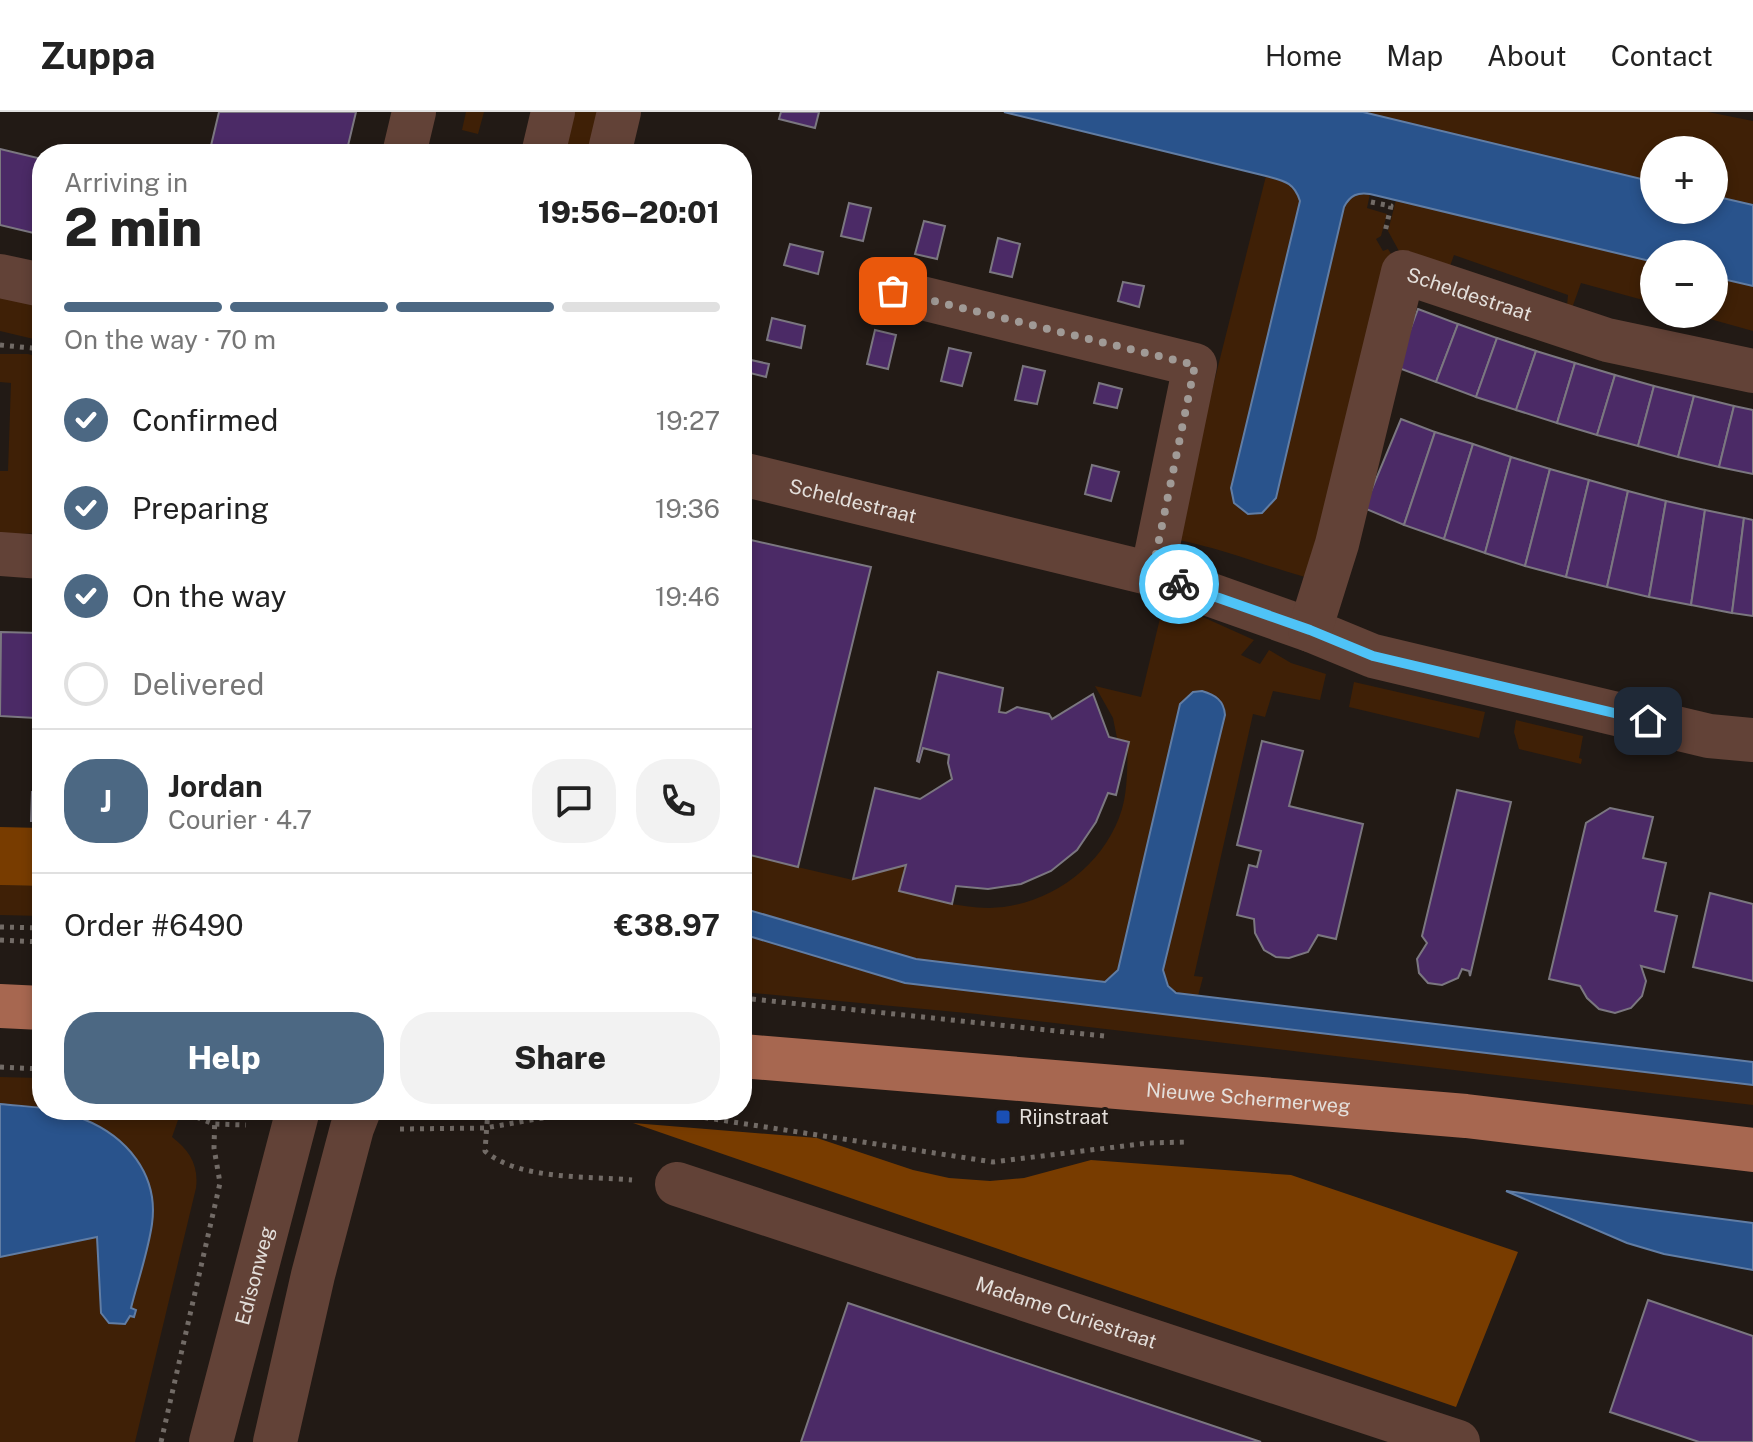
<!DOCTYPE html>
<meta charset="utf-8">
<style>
:root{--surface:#fff;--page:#f2f2f2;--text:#222;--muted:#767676;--line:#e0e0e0;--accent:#4c6883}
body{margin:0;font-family:"Public Sans",sans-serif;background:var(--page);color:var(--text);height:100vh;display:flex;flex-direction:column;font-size:30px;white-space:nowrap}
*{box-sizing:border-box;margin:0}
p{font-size:26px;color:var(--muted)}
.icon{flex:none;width:44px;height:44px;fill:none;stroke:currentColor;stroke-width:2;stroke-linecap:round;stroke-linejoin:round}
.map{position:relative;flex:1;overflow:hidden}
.side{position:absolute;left:32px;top:32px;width:720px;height:976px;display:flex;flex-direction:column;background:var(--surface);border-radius:32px;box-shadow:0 4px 12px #0003}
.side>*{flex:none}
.fabs{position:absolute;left:1640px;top:24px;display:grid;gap:16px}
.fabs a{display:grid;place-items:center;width:88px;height:88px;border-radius:50%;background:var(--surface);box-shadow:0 4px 12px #0003;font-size:40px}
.pin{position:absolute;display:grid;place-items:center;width:68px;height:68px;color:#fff;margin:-34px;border-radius:16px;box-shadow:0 4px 12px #0006}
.courier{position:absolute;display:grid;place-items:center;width:80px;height:80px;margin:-40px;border:6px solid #4fc3f7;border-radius:50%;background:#fff;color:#222;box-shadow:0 2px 10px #0007}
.head em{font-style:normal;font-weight:800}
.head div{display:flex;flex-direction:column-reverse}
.head{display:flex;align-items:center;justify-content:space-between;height:136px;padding:0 32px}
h1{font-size:52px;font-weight:800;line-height:60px}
.bar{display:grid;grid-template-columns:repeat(4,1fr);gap:12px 8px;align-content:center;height:96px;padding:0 32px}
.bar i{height:10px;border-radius:6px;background:var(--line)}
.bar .current{background:var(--accent)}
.bar p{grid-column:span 4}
.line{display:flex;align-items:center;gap:20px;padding:0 32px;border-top:2px solid var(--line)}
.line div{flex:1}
.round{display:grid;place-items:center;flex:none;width:84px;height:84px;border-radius:32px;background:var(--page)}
ol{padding:0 32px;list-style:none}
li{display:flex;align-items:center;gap:24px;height:88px}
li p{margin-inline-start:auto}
li .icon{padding:8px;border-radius:50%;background:var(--accent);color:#fff;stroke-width:4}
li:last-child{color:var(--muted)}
li i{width:44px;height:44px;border:4px solid var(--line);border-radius:50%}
.action{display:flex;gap:16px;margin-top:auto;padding:16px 32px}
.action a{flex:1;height:92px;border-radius:32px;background:var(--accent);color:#fff;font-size:32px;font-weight:800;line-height:92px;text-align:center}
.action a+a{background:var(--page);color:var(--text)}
header{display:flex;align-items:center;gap:48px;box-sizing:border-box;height:112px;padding:0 40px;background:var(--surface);border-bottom:2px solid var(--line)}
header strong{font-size:38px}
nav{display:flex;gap:44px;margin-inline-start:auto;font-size:28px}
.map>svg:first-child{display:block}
.green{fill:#3f2006}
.forest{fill:#783c00}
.water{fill:#29538c;stroke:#617da4;stroke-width:2}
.building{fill:#4b2a66;stroke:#7b7780;stroke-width:2}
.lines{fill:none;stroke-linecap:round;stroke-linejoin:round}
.path{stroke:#726b66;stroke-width:5;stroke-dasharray:4 6;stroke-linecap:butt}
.minor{stroke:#624237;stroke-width:44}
.major{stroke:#a76750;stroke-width:44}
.done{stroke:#a09a96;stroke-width:8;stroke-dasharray:0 14.4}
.route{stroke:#4fc3f7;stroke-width:10}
.transit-dot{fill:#1a4fb4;stroke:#221a15;stroke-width:3}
.labels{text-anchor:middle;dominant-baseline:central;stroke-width:6;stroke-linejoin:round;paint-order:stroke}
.street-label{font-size:20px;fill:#e4dfdb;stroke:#221a15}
.poi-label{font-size:20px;fill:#e4dfdb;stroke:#221a15;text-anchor:start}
</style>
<header>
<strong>Zuppa</strong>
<nav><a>Home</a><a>Map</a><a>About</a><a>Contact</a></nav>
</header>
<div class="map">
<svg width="1753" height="1330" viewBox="0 0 1753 1330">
<rect width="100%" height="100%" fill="#221a15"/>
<!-- green -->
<g class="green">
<polygon points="466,0 484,0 478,22 462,18"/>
<polygon points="566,0 604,0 594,42 556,42"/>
<polygon points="1363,0 1708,0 1753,9 1753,93 1714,84 1714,38 1654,38 1654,70"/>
<path d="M1266,64L1291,71L1300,88L1231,376L1240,398L1255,403L1276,386L1344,95C1350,83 1358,80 1370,82L1367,96L1387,102L1381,124L1376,127L1383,139L1388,137L1398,153L1317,443L1305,465C1262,453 1223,437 1179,428V409Z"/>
<polygon points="1396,88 1654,150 1654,191 1581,171 1572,196 1567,194 1568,183 1454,143 1450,154 1405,150 1388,119"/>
<polygon points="1714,165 1753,174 1753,219 1692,202 1714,202"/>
<polygon points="0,182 42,191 42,229 0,219"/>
<polygon points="0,242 28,242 42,246 42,352 36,378 42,380 42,421 0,423 0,359 8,359 11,271 0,270"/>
<path d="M1163,494L1205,506L1254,528L1241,543L1260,552L1269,538L1291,551L1326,562L1320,588L1273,579L1265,605L1253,602L1194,864L1203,865L1198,884C1178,882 1168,880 1163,858L1225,603L1203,579L1193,581L1180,592L1118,859L1105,870L916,847L742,796V742L853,768L905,753L899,779C928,786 959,796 989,796C1048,795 1105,754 1122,697C1128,677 1127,651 1128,630L1117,626L1113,606L1095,574L1141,585Z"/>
<polygon points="1354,570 1485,600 1479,626 1349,595"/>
<polygon points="1516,608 1583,624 1579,646 1582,647 1581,652 1519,637 1514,620"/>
<polygon points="0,773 42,774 42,804 0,803"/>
<polygon points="742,823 905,871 1753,973 1753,993 977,902 742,880"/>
<polygon points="0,965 42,966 42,996 0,992"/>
<path d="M62,998H149L178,1008L172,1025C189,1038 199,1053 196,1076L135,1330H0V1145L97,1125L102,1201L134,1205L136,1198L131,1196C156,1093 178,1046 62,998Z"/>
</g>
<!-- forest -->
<g class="forest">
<polygon points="0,715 42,716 42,774 0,773"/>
<polygon points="633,1011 817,1026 913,1058 949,1066 990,1069 1024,1066 1091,1048 1291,1063 1518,1140 1456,1295"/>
</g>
<!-- water -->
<g class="water">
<path d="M1004,0H1363L1654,70V98H1714V84L1753,93V174L1714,165V142H1654V150L1370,82C1358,80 1350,83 1344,95L1276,386L1262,401L1248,402L1234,391L1231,376L1300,89C1294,70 1284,69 1266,64Z"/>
<path d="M1202,579C1215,583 1224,588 1225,603L1163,858L1168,874L1176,881L1753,950V973L905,871L742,822V796L916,847L1105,870L1118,858L1180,592L1193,580Z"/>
<path d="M0,992C21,994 40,995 60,998C67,999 76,1004 83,1007C126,1024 159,1062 152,1112C148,1140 138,1168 131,1196L136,1198L134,1205L130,1204L125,1212L109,1211L101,1201L97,1125L0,1145Z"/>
<polygon points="1506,1079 1753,1111 1753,1158 1664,1142 1627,1131"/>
</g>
<!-- building -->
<g class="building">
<polygon points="219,0 356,0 346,42 209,42"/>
<polygon points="781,0 819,0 815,16 779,7"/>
<polygon points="0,37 42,47 42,123 0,113"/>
<polygon points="849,91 871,96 863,129 841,124"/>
<polygon points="924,109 945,114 937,147 915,142"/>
<polygon points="998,126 1020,132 1012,165 990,160"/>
<polygon points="790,132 823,140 818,162 784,153"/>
<polygon points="1123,170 1144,174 1139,195 1118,189"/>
<polygon points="1418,197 1458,212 1436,270 1396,255"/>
<polygon points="772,206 805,214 801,236 767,228"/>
<polygon points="1458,212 1497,226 1476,285 1436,270"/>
<polygon points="875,218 896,223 888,257 867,252"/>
<polygon points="1497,226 1536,239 1516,298 1476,285"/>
<polygon points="949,236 971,241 962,274 941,269"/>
<polygon points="1536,239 1575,251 1557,311 1516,298"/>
<polygon points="742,246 769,252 766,265 742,259"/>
<polygon points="1575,251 1615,263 1597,323 1557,311"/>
<polygon points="1023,254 1045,259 1037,292 1015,288"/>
<polygon points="1615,263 1654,274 1638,334 1597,323"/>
<polygon points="1099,271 1122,277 1117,296 1094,291"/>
<polygon points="1654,274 1694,284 1678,345 1638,334"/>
<polygon points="1694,284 1734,294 1719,355 1678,345"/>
<polygon points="1734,294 1753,298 1753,362 1719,355"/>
<polygon points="1401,307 1435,320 1404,413 1364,396"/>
<polygon points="1435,320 1473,332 1444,427 1404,413"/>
<polygon points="1473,332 1511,345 1485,441 1444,427"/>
<polygon points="1511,345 1550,357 1525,454 1485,441"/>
<polygon points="1092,353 1119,360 1111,389 1085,382"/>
<polygon points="1550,357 1589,368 1566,465 1525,454"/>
<polygon points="1589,368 1628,379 1607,475 1566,465"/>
<polygon points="1628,379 1666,389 1649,485 1607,475"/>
<polygon points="1666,389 1705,398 1691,493 1649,485"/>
<polygon points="1705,398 1744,406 1732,501 1691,493"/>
<polygon points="1744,406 1753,408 1753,504 1732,501"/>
<polygon points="742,426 871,455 798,755 742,741"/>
<polygon points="1,520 38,521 35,606 0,604"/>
<polygon points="38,521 42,521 42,607 35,606"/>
<polygon points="938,560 1003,576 999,600 1006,601 1017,595 1049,602 1052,607 1093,582 1109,625 1129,630 1116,683 1108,681 1096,710 1077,738 1051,759 1021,772 988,777 956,774 952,792 899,779 906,753 853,767 875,676 920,687 952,667 948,651 949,643 923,636 919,650 917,649"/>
<polygon points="1262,629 1303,639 1289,694 1363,712 1336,827 1318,823 1308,840 1289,846 1276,845 1264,838 1255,821 1254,807 1237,803 1249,753 1257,755 1261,739 1237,733"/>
<polygon points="1457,678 1511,690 1470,864 1469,859 1462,857 1458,866 1442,873 1428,871 1419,861 1417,847 1427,831 1422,824"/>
<polygon points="32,680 42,681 42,709 31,709"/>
<polygon points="1610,696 1653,705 1643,746 1666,751 1655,799 1677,804 1664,860 1641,854 1646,869 1642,884 1631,896 1615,901 1599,897 1587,886 1580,874 1549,867 1586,711"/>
<polygon points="1710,781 1753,792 1753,869 1693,855"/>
<polygon points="1648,1188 1753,1224 1753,1330 1699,1330 1610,1300"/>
<polygon points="848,1191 1261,1330 801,1330"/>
</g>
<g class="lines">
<!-- path -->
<g class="path">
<polyline points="1371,90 1391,94 1385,120"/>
<polyline points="0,233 42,237"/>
<polyline points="0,815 42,816"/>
<polyline points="0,828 42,830"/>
<polyline points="742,886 1104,924"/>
<polyline points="0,955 42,957"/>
<polyline points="178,998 214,1012 246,1013"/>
<path d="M488,998L485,1039C518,1068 587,1064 632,1068"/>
<polyline points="655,998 993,1050 1148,1031 1189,1030"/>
<polyline points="400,1017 485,1016 589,998"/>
<polyline points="161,1330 220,1071 214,1036 215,998"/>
</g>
<!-- minor -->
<g class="minor">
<polyline points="404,42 414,0"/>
<polyline points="543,42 553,0"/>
<polyline points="609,42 619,0"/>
<polyline points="0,164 42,173"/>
<polyline points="893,179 1195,253 1152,462"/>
<path id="s1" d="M742,362L1152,462L1310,518L1373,544L1709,624L1753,628"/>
<polyline points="0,442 42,445"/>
<path id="s2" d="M1310,518L1337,432L1403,160L1607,228L1753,259"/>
<path id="s3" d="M677,1072L1458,1330"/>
<path id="s4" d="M211,1330L298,998"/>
<polyline points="275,1330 313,1163 352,1016 359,998"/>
</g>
<!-- major -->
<g class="major">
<polyline points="0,894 42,896"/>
<path id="s5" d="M742,944L1466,1004L1753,1038"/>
</g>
</g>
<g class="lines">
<!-- done -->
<polyline class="done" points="893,179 1195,253 1152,462 1179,472"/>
<!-- route -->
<polyline class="route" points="1179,472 1310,518 1373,544 1648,609"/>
</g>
<!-- markers -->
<rect class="transit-dot" x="995" y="997" width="16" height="16" rx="4"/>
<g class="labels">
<!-- street labels -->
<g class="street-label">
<text stroke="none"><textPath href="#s2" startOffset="440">Scheldestraat</textPath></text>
<text stroke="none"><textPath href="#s1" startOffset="114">Scheldestraat</textPath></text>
<text stroke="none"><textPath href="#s5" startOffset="508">Nieuwe Schermerweg</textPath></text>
<text stroke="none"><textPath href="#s4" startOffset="172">Edisonweg</textPath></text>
<text stroke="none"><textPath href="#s3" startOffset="410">Madame Curiestraat</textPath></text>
</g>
<!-- poi labels -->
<g class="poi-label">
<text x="1019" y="1005">Rijnstraat</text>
</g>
</g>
</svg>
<div class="fabs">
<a>+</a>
<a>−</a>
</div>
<div class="pin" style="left:893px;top:179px;background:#ea580c"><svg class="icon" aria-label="bag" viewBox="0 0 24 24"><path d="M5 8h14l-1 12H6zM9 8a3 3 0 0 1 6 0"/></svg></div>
<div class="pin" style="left:1648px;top:609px;background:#1f2937"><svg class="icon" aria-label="home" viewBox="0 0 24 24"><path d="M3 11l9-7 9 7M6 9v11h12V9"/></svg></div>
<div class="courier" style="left:1179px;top:472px"><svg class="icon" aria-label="bike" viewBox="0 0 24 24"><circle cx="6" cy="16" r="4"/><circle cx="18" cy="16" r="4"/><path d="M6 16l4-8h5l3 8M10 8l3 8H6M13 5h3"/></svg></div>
<section class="side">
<div class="head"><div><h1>2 min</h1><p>Arriving in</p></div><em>19:56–20:01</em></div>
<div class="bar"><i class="current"></i><i class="current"></i><i class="current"></i><i></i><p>On the way · 70 m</p></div>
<ol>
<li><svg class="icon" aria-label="check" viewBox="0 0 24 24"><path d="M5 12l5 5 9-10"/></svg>Confirmed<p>19:27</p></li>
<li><svg class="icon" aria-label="check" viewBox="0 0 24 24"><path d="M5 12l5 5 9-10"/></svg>Preparing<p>19:36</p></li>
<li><svg class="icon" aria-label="check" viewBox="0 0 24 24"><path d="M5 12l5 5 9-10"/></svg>On the way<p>19:46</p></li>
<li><i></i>Delivered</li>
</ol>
<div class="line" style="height:144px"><b class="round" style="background:var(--accent);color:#fff">J</b><div><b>Jordan</b><p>Courier · 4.7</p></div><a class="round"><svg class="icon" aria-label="chat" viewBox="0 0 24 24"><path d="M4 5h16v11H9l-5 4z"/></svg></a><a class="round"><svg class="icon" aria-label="phone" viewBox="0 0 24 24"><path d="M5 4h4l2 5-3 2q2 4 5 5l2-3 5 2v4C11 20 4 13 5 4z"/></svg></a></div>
<div class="line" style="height:104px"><div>Order #6490</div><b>€38.97</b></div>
<div class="action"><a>Help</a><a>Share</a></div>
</section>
</div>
